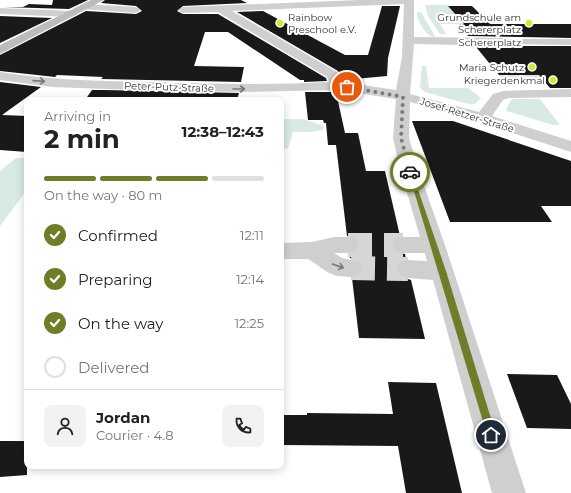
<!DOCTYPE html>
<meta charset="utf-8">
<style>
:root{--surface:#fff;--page:#f2f2f2;--text:#222;--muted:#767676;--line:#e0e0e0;--accent:#6f7d28}
body{margin:0;font-family:Montserrat,sans-serif;background:var(--page);color:var(--text);height:100vh;display:flex;flex-direction:column;font-size:15px;white-space:nowrap}
*{box-sizing:border-box;margin:0}
p{font-size:13px;color:var(--muted)}
.icon{flex:none;width:22px;height:22px;fill:none;stroke:currentColor;stroke-width:2;stroke-linecap:round;stroke-linejoin:round}
.map{position:relative;flex:1;overflow:hidden}
.side{position:absolute;left:24px;top:97px;width:260px;height:372px;display:flex;flex-direction:column;background:var(--surface);border-radius:8px;box-shadow:0 2px 10px #0003}
.side>*{flex:none}
.pin{position:absolute;display:grid;place-items:center;width:34px;height:34px;color:#fff;margin:-17px;border:2px solid #fff;border-radius:50%;box-shadow:0 1px 4px #0007}
.courier{position:absolute;display:grid;place-items:center;width:40px;height:40px;margin:-20px;border:3px solid #6f7d28;border-radius:50%;background:#fff;color:#222;box-shadow:0 1px 5px #0007}
.summary em{font-style:normal;font-weight:700}
.summary div{display:flex;flex-direction:column-reverse}
.summary{display:flex;align-items:center;justify-content:space-between;height:68px;padding:0 20px}
h1{font-size:26px;font-weight:700;line-height:30px}
.bar{display:grid;grid-template-columns:repeat(4,1fr);gap:6px 4px;align-content:center;height:48px;padding:0 20px}
.bar i{height:5px;border-radius:3px;background:var(--line)}
.bar .active{background:var(--accent)}
.bar p{grid-column:span 4}
.line{display:flex;align-items:center;gap:10px;padding:0 20px;border-top:1px solid var(--line)}
.line div{flex:1}
.round{display:grid;place-items:center;flex:none;width:42px;height:42px;border-radius:8px;background:var(--page)}
ol{padding:0 20px;list-style:none}
li{display:flex;align-items:center;gap:12px;height:44px}
li p{margin-inline-start:auto}
li .icon{padding:4px;border-radius:50%;background:var(--accent);color:#fff;stroke-width:4}
li:last-child{color:var(--muted)}
li i{width:22px;height:22px;border:2px solid var(--line);border-radius:50%}
.map>svg:first-child{display:block}
.green{fill:#d9eae5}
.building{fill:#191919}
.lines{fill:none;stroke-linecap:round;stroke-linejoin:round}
.minor-tunnel{stroke:#d6d6d6;stroke-width:24;stroke-dasharray:24 12;stroke-linecap:butt}
.pedestrian{fill:#cfcfcf;fill-rule:evenodd}
.minor{fill:#cfcfcf;fill-rule:evenodd}
.secondary{fill:#bcbcbc;fill-rule:evenodd}
.oneway{stroke:#797979}
.route{fill:#6f7d28}
.done{stroke:#7a7a7a;stroke-width:4;stroke-dasharray:0 7.2}
.poi-dot{fill:#cdec30;stroke:#fff;stroke-width:1.5}
.labels{text-anchor:middle;dominant-baseline:central;stroke-width:4;stroke-linejoin:round;paint-order:stroke}
.far-poi-label{font-size:10px;fill:#323232;stroke:#fff;text-anchor:end}
.far-street-label{font-size:10px;fill:#323232;stroke:#fff}
</style>
<div class="map">
<svg width="571" height="493" viewBox="0 0 571 493">
<rect width="100%" height="100%" fill="#fff"/>
<!-- green -->
<g class="green">
<polygon points="425,5 447,5 451,9 475,9 488,24 440,24 446,34 440,34 428,16"/>
<path d="M417,12H421L436,38C427,38 416,20 417,12Z"/>
<polygon points="422,66 426,66 429,88 468,88 481,98 475,104 468,104 425,92 420,88"/>
<path d="M499,75H539L545,82C532,82 508,87 499,75Z"/>
<polygon points="512,99 540,99 560,125 553,125 507,111 506,109"/>
<polygon points="281,119 303,119 324,126 323,130 312,132 293,132 288,148 281,150"/>
<polygon points="16,158 27,158 27,190 0,226 0,171"/>
</g>
<!-- building -->
<g class="building">
<polygon points="53,0 88,0 69,9 4,7 23,7 29,4 52,5"/>
<polygon points="105,0 241,0 247,3 183,6 177,11 183,14 218,14 326,78 327,81 304,82 304,80 300,80 228,32 205,32 194,66 244,67 241,82 101,79 103,77 57,75 55,77 0,71 0,55 86,11 136,14 142,11 136,6 101,3"/>
<polygon points="382,6 400,6 388,58 387,76 344,80 338,71 237,12 263,11 345,55 368,55"/>
<polygon points="448,6 472,6 490,24 571,24 571,38 468,36 459,24 464,24"/>
<polygon points="0,16 52,18 0,43"/>
<polygon points="511,46 571,46 571,88 550,88 539,75 499,75 476,47 506,48"/>
<polygon points="0,82 41,87 2,115 27,116 27,152 0,150"/>
<polygon points="92,90 105,90 239,93 237,100 85,100"/>
<polygon points="305,92 336,92 345,133 358,133 366,171 385,171 400,236 394,238 391,246 395,252 405,254 406,259 399,262 395,270 399,276 411,280 425,339 359,338 352,278 360,275 364,267 359,261 350,258 349,254 357,252 360,244 356,238 347,236 336,145 328,145 326,123 324,123 323,120 308,120"/>
<polygon points="412,121 453,121 571,161 571,206 541,206 552,222 450,222"/>
<polygon points="507,374 557,375 571,404 571,429 527,428"/>
<polygon points="388,382 436,383 462,493 406,493 398,446 281,445 281,415 307,415 307,413 393,414"/>
<polygon points="0,441 27,441 27,475 0,477"/>
</g>
<g class="lines">
<!-- minor-tunnel -->
<g class="minor-tunnel">
<polyline points="348,245 403,245"/>
<polyline points="351,268 408,269"/>
</g>
<!-- pedestrian -->
<polygon class="pedestrian" points="506,39 571,39 571,45 503,44 501,42 503,40"/>
<!-- minor -->
<g class="minor">
<path d="M360,0H414V37L506,38L510,39L512,42L510,45L506,46L414,44L410,94L479,112L493,94L503,91L571,89V97L509,98L503,100L492,116L571,141V152L476,121L410,102L409,138L418,169L445,245L526,493H492L433,280L408,278L400,275L396,269L400,263L408,260L427,261L425,253H403L395,251L392,245L395,239L403,237H420L400,169L393,138L396,99L338,90L239,92L105,89L52,87L0,80V72C50,80 99,81 149,82C209,84 269,85 329,82L327,77L218,12L183,13L178,10L183,7ZM404,4L402,57L396,90L343,82L337,72L232,11Z"/>
<polygon points="85,4 136,7 141,10 136,13 81,9 80,7 81,5"/>
<polygon points="0,8 72,11 77,14 72,17 0,14"/>
<polygon points="334,237 348,237 356,239 359,245 356,251 348,253 334,253 342,258 359,262 363,268 359,274 351,277 337,276 329,273 308,259 281,259 281,243 312,242"/>
</g>
<!-- secondary -->
<polygon class="secondary" points="91,0 104,0 0,54 0,45"/>
</g>
<!-- one-way arrows -->
<defs><path id="oneway-shaft" d="M-6 0H5M1.5-3L5.5 0L1.5 3" fill="none" stroke-width="1.6" stroke-linecap="round" stroke-linejoin="round"/></defs>
<g class="oneway">
<use href="#oneway-shaft" transform="translate(39 81) rotate(4)"/>
<use href="#oneway-shaft" transform="translate(239 89)"/>
<use href="#oneway-shaft" transform="translate(338 266) rotate(19)"/>
</g>
<!-- route -->
<polygon class="route" points="408,171 412,172 446,271 496,435 495,438 491,440 488,438 487,435"/>
<g class="lines">
<!-- done -->
<polyline class="done" points="347,87 403,97 401,138 410,172"/>
</g>
<!-- markers -->
<g class="poi-dot">
<circle cx="280" cy="23" r="4"/>
<circle cx="529" cy="23" r="4"/>
<circle cx="532" cy="67" r="4"/>
<circle cx="553" cy="80" r="4"/>
</g>
<g class="labels">
<!-- far-poi labels -->
<g class="far-poi-label">
<text x="288" y="17" text-anchor="start">Rainbow<tspan x="288" dy="12">Preschool e.V.</tspan></text>
<text x="521" y="17">Grundschule am<tspan x="521" dy="12">Schererplatz</tspan></text>
<text x="524" y="67">Maria Schutz</text>
<text x="545" y="80">Kriegerdenkmal</text>
</g>
<!-- far-street labels -->
<g class="far-street-label">
<text x="490" y="42">Schererplatz</text>
<text transform="translate(169 87) rotate(2)">Peter-Putz-Straße</text>
<text transform="translate(467 115) rotate(17)">Josef-Retzer-Straße</text>
</g>
</g>
</svg>
<div class="pin" style="left:347px;top:87px;background:#ea580c"><svg class="icon" aria-label="bag" viewBox="0 0 24 24"><path d="M5 8h14l-1 12H6zM9 8a3 3 0 0 1 6 0"/></svg></div>
<div class="pin" style="left:491px;top:435px;background:#1f2937"><svg class="icon" aria-label="home" viewBox="0 0 24 24"><path d="M3 11l9-7 9 7M6 9v11h12V9"/></svg></div>
<div class="courier" style="left:410px;top:172px"><svg class="icon" aria-label="car" viewBox="0 0 24 24"><path d="M5 17H2v-5l4-1 3-4h7l3 4 3 1v5h-3M9 17h6M6 11h13"/><circle cx="7" cy="17" r="2"/><circle cx="17" cy="17" r="2"/></svg></div>
<section class="side">
<div class="summary"><div><h1>2 min</h1><p>Arriving in</p></div><em>12:38–12:43</em></div>
<div class="bar"><i class="active"></i><i class="active"></i><i class="active"></i><i></i><p>On the way · 80 m</p></div>
<ol>
<li><svg class="icon" aria-label="check" viewBox="0 0 24 24"><path d="M5 12l5 5 9-10"/></svg>Confirmed<p>12:11</p></li>
<li><svg class="icon" aria-label="check" viewBox="0 0 24 24"><path d="M5 12l5 5 9-10"/></svg>Preparing<p>12:14</p></li>
<li><svg class="icon" aria-label="check" viewBox="0 0 24 24"><path d="M5 12l5 5 9-10"/></svg>On the way<p>12:25</p></li>
<li><i></i>Delivered</li>
</ol>
<div class="line" style="height:72px"><a class="round"><svg class="icon" aria-label="person" viewBox="0 0 24 24"><circle cx="12" cy="8" r="4"/><path d="M4 21q1-7 8-7t8 7"/></svg></a><div><b>Jordan</b><p>Courier · 4.8</p></div><a class="round"><svg class="icon" aria-label="phone" viewBox="0 0 24 24"><path d="M5 4h4l2 5-3 2q2 4 5 5l2-3 5 2v4C11 20 4 13 5 4z"/></svg></a></div>
</section>
</div>
